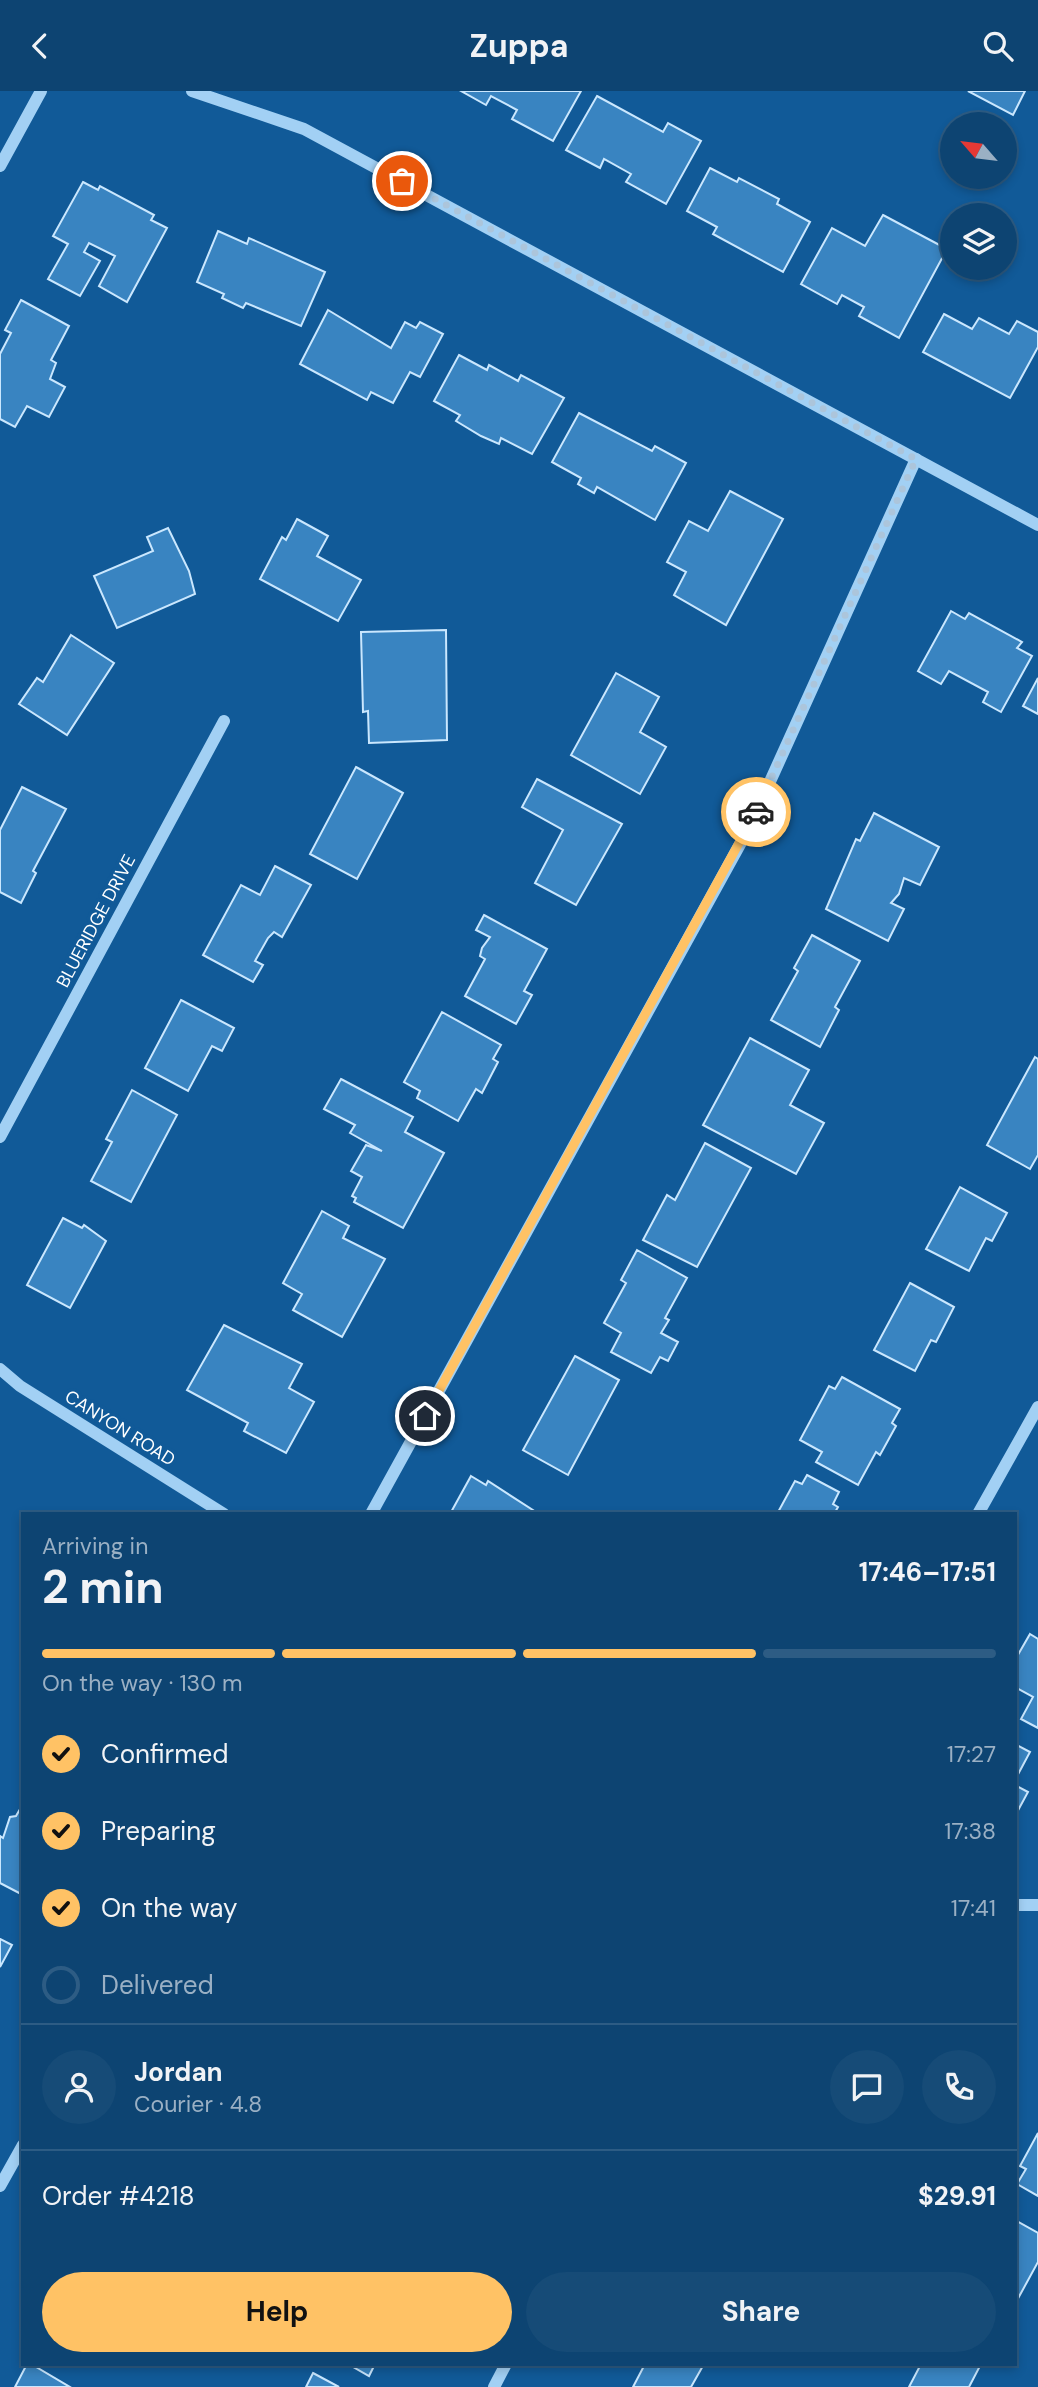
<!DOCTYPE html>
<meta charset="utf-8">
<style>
:root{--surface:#0d4472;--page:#164b77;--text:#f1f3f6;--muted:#9ab0c4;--line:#2d5c84;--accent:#ffc265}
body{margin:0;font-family:"DM Sans",sans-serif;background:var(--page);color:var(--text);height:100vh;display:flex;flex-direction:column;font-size:26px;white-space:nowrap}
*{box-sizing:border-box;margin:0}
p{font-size:23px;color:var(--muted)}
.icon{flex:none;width:38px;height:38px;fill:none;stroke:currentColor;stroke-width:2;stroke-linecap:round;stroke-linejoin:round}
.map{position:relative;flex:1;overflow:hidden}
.sheet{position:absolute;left:21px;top:1421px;width:996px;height:854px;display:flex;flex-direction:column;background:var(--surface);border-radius:0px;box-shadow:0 4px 10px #0003,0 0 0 2px var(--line)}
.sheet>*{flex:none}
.needle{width:46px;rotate:298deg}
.tools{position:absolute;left:940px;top:21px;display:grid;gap:14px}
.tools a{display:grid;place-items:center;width:77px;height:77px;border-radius:50%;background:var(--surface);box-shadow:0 4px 10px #0003,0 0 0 2px var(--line);font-size:35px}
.pin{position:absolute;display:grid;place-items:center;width:60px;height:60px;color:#fff;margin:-30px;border:4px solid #fff;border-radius:50%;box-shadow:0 2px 7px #0007}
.courier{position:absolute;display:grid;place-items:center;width:70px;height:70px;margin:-35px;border:5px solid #ffc265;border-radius:50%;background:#fff;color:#222;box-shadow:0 2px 9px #0007}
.headline em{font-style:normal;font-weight:700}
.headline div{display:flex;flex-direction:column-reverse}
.headline{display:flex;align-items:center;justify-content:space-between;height:119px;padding:0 21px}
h1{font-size:46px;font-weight:700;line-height:52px}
.bar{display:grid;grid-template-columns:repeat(4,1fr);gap:10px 7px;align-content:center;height:84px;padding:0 21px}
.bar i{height:9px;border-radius:5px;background:var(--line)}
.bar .current{background:var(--accent)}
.bar p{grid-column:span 4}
.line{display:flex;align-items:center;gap:18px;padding:0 21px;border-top:2px solid var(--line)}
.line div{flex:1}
.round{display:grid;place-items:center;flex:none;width:74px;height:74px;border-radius:37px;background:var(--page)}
ol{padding:0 21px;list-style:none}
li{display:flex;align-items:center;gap:21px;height:77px}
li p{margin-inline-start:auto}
li .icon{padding:7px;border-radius:50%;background:var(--accent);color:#111;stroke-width:4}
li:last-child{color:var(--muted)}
li i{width:38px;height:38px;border:4px solid var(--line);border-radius:50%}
.cta{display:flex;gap:14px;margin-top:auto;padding:14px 21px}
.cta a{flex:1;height:80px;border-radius:42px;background:var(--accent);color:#111;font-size:28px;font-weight:700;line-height:80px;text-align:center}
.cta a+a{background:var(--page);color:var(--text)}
header{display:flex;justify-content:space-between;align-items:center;height:91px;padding:0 21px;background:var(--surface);font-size:32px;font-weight:700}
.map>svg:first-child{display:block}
.building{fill:#3984c1;stroke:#cae7fe;stroke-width:2}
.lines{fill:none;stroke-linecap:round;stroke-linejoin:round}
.minor{stroke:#a2d0f4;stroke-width:12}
.done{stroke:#acc5db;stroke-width:7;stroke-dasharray:0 12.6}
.route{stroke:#ffc265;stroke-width:9}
.labels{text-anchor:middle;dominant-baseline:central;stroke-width:7;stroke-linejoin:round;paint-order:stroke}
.street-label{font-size:18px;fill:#fff;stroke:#115a98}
</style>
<header><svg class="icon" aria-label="back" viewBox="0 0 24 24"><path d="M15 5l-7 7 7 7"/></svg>Zuppa<svg class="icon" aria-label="search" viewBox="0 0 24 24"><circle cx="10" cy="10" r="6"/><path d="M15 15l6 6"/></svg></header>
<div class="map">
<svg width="1038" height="2296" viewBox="0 0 1038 2296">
<rect width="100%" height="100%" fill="#115a98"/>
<!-- building -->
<g class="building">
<polygon points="461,0 581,0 553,50 512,28 517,19 491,5 486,14"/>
<polygon points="968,0 1025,0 1013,24"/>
<polygon points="597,5 663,41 668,32 701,50 666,113 626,91 631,83 604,68 600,77 566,59"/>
<polygon points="710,77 737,91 739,87 779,108 777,113 810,131 783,181 713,143 717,136 687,120"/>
<polygon points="83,91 98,99 100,95 154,124 151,129 167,137 127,211 99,195 115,165 89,152 84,161 100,170 80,205 48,188 68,153 53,145"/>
<polygon points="883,124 947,158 899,247 859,225 864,216 842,204 837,213 801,193 832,137 865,155"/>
<polygon points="218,140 247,153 249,147 325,181 301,235 246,212 243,217 222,207 224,203 197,191"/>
<polygon points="21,209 69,235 51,269 56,272 50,288 65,296 49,326 27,315 15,336 0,328 0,263 11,242 5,239"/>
<polygon points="328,219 391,257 405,231 416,237 420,231 443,243 420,286 410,281 393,312 371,301 367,309 300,273"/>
<polygon points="944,223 972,238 979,227 1009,243 1017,230 1038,241 1038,256 1010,307 923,261"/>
<polygon points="459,264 487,279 489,274 518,290 521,284 564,307 532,363 501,347 499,353 481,345 456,330 460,324 434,310"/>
<polygon points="579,322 652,360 655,355 686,372 655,429 597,396 594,402 578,393 581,387 552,371"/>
<polygon points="730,400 783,428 726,534 674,504 686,481 667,471 689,430 708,440"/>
<polygon points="297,428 328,445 317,465 361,489 338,530 260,488 282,446 286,449"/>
<polygon points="168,437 189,480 195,503 117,537 94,485 153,460 147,446"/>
<polygon points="951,520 965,528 969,522 1022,551 1017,557 1032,565 1001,621 983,611 988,601 949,580 941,593 918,580"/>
<polygon points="446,539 447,649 369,652 368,620 363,621 361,541"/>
<polygon points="71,544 114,572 67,644 19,613 37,587 43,591"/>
<polygon points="616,582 659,606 640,641 666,656 640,703 571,664"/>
<polygon points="1038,587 1038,623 1023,615"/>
<polygon points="356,676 403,702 357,788 310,763"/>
<polygon points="537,688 622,733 576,814 535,792 563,739 522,716"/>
<polygon points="22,696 66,718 33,780 36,782 21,812 0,801 0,739"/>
<polygon points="874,722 939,756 920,794 904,787 899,803 891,812 904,818 888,850 826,818 856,748 860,750"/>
<polygon points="275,775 311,794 282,846 274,841 268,847 255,870 263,874 253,891 203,864 241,794 260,804"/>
<polygon points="484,824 547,858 524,900 532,904 516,933 465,905 485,868 480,865 482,857 490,846 476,839"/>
<polygon points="812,844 860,870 835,916 839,919 820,956 771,929 798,880 794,877"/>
<polygon points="181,909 234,937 222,960 212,955 188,1000 145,977"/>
<polygon points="442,921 501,954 493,968 498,971 482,1002 476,998 458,1030 417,1007 420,1000 404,991"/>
<polygon points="750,947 809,979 790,1014 824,1032 796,1083 703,1034"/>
<polygon points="1035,966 1038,968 1038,1064 1030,1078 987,1054"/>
<polygon points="341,988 413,1026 405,1041 444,1062 403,1137 354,1111 356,1107 352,1105 362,1086 351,1080 366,1054 382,1060 350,1042 355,1034 324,1018"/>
<polygon points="132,999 177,1024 131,1111 91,1090 112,1051 106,1048"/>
<polygon points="705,1052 751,1077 697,1176 643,1149 667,1104 675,1109"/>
<polygon points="960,1096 1007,1122 992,1150 986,1147 969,1180 926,1158"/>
<polygon points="322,1120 349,1135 343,1147 385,1168 342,1246 293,1219 302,1203 283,1192"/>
<polygon points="63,1127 82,1137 84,1134 106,1150 70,1217 27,1194"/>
<polygon points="637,1159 687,1187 665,1227 669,1229 661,1242 678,1251 668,1270 660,1266 651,1282 611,1261 621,1242 604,1232 626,1192 621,1189"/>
<polygon points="910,1192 954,1216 936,1251 931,1249 915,1280 874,1259"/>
<polygon points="224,1234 302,1273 289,1297 314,1311 286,1362 244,1340 248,1332 187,1299"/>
<polygon points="575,1265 619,1289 568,1384 523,1359"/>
<polygon points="842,1286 900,1318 892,1332 896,1335 880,1364 876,1361 858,1394 816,1371 822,1361 800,1349 829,1295 835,1298"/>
<polygon points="807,1384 839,1401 833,1413 838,1416 834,1423 777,1423 795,1390 802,1393"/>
<polygon points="471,1385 486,1394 488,1390 539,1423 450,1423"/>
<polygon points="1030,1543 1038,1548 1038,1637 1021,1628 1033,1606 1015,1596 1015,1569"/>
<polygon points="1015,1653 1030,1661 1015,1689"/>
<polygon points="1015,1694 1028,1701 1015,1725"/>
<polygon points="23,1713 23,1804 0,1792 0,1745 3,1747 10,1726 16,1725"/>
<polygon points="0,1848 12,1854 0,1876"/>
<polygon points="1038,2042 1038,2105 1017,2093 1026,2078 1020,2075"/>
<polygon points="1015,2129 1038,2142 1038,2171 1015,2213"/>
<polygon points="27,2273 31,2273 70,2296 15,2296"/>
<polygon points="348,2273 375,2273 369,2285"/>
<polygon points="645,2273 704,2273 691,2296 633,2296"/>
<polygon points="921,2273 981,2273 969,2296 909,2296"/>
<polygon points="313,2282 339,2296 306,2296"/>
</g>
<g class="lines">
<!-- minor -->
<g class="minor">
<polyline points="192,0 304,38 1038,434"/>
<polyline points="0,75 41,0"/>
<polyline points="0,1046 224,630"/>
<polyline points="0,1278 20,1295 224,1423"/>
<polyline points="371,1423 749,737 916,368"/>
<polyline points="978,1423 1038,1316"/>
<polyline points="1015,1814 1038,1814"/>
<polyline points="0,2095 23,2054"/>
<polyline points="494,2296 506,2273"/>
</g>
</g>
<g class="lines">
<!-- done -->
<polyline class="done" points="402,90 916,368 756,721"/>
<!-- route -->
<polyline class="route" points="425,1325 756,721"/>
</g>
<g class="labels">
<!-- street labels -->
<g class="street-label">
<text transform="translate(96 830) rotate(-62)">BLUERIDGE DRIVE</text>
<text transform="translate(120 1337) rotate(32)">CANYON ROAD</text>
</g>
</g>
</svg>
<div class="tools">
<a><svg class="needle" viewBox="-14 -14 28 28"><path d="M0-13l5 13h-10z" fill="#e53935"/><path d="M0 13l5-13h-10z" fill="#9ab0c4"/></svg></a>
<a><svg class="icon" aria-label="layers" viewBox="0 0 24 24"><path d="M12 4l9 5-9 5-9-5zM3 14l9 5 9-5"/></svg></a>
</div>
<div class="pin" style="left:402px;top:90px;background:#ea580c"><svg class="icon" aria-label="bag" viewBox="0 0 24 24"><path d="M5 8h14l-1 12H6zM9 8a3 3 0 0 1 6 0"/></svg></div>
<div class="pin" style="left:425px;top:1325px;background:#1f2937"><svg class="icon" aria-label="home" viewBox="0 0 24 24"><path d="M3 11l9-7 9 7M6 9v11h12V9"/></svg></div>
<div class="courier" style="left:756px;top:721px"><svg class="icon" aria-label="car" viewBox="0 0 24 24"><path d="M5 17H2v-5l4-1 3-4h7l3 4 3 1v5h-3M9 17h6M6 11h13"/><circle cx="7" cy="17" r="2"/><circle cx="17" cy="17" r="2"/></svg></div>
<section class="sheet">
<div class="headline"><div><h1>2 min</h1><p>Arriving in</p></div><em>17:46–17:51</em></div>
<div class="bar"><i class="current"></i><i class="current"></i><i class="current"></i><i></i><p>On the way · 130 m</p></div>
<ol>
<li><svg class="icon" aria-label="check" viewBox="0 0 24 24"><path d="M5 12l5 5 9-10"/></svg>Confirmed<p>17:27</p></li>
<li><svg class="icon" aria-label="check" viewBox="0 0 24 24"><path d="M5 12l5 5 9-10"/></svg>Preparing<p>17:38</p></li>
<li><svg class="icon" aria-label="check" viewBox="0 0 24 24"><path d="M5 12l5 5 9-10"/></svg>On the way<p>17:41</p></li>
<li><i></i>Delivered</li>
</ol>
<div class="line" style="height:126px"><a class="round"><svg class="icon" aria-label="person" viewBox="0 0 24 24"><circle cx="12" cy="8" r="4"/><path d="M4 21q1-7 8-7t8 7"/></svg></a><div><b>Jordan</b><p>Courier · 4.8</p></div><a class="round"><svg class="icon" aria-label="chat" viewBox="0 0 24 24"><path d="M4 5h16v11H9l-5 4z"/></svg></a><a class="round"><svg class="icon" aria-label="phone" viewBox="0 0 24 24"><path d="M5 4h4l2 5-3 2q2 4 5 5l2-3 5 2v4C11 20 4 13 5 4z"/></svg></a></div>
<div class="line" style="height:91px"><div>Order #4218</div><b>$29.91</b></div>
<div class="cta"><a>Help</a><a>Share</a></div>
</section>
</div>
